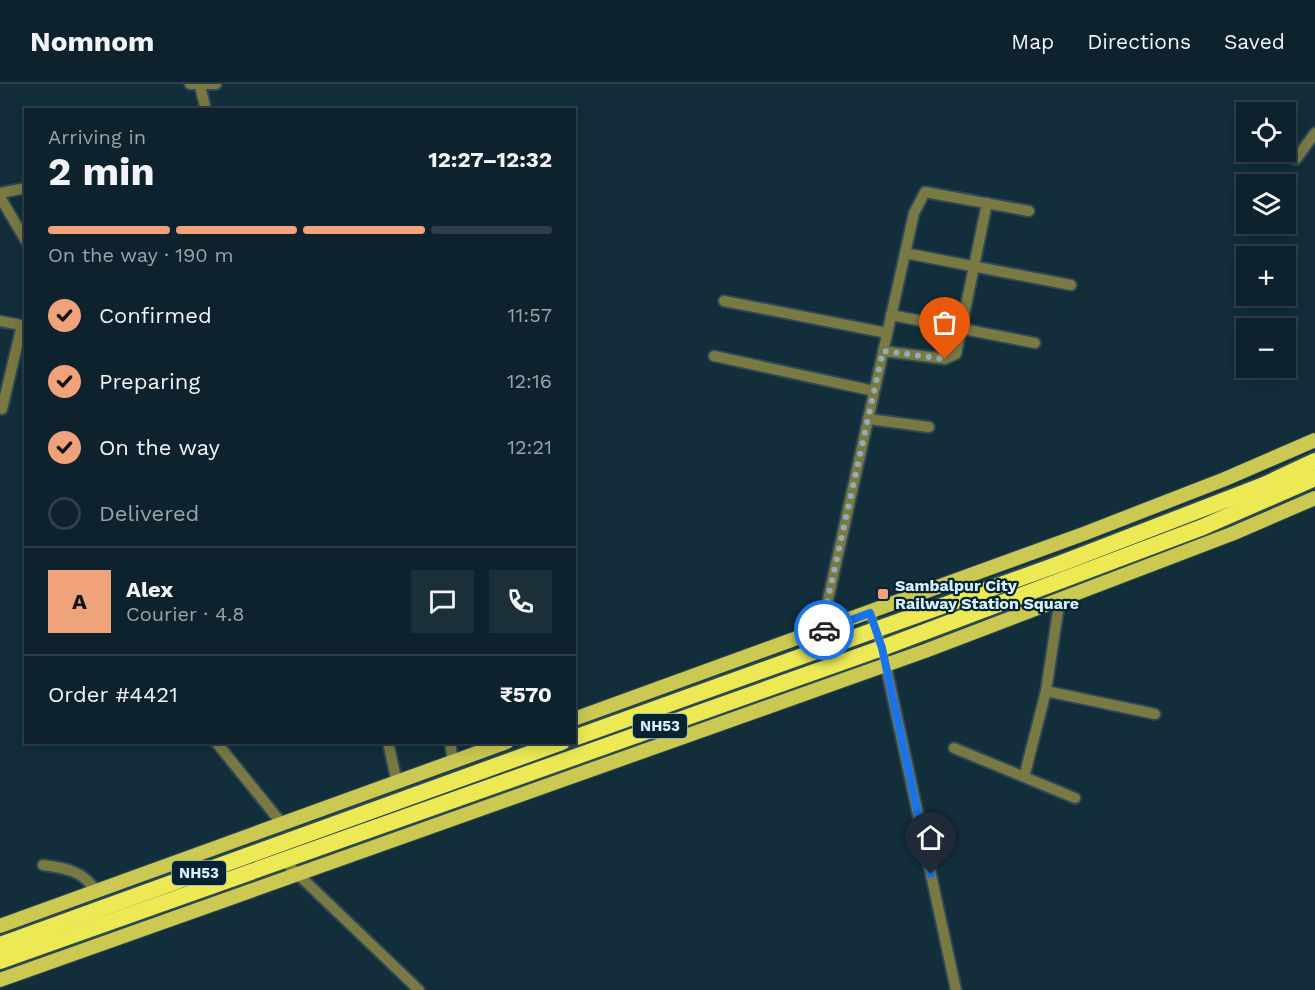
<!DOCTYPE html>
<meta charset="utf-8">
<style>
:root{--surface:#0d222c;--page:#1b2f38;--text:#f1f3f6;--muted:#9aa4a9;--line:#2d3f48;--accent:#f0a27a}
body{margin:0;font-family:"Work Sans",sans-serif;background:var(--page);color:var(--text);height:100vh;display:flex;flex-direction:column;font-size:22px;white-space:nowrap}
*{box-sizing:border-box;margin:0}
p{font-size:20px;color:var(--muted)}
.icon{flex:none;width:33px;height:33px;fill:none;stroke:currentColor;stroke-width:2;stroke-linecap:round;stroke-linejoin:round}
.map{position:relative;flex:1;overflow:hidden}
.drawer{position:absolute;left:24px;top:24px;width:552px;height:636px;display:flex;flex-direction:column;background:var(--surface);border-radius:0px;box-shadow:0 3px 15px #0003,0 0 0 2px var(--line)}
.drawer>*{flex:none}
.fabs{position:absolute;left:1236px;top:18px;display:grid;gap:12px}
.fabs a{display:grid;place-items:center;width:60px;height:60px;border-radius:0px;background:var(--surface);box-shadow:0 3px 15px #0003,0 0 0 2px var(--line);font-size:30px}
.pin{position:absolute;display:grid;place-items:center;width:51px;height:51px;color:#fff;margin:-62px -26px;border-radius:50% 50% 50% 0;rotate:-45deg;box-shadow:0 0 6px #0007}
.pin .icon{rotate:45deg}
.courier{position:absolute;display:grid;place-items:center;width:60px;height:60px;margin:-30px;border:4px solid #1a73e8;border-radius:50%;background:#fff;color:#222;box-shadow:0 2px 8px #0007}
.headline em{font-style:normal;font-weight:700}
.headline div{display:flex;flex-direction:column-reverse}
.headline{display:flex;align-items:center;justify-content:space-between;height:102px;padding:0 24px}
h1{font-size:39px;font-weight:700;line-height:45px}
.bar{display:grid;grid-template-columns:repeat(4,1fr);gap:9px 6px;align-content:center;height:72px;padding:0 24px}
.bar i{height:8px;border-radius:4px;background:var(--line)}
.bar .selected{background:var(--accent)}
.bar p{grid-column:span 4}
.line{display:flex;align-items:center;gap:15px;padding:0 24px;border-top:2px solid var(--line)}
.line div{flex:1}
.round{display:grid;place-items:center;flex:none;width:63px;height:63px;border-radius:0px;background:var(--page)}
ol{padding:0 24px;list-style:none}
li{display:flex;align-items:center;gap:18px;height:66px}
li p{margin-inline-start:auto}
li .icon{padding:6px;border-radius:50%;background:var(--accent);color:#111;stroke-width:4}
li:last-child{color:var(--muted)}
li i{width:33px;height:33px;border:3px solid var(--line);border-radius:50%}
header{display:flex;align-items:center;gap:36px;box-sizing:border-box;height:84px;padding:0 30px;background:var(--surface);border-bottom:2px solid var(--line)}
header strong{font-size:28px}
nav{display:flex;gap:33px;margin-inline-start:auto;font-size:21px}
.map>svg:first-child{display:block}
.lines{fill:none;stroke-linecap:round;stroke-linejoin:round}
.minor-casing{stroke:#2d4955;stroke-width:14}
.major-casing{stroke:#2d4955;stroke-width:16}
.highway-casing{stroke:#2d4955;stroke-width:20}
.minor{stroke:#7a7944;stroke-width:10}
.major{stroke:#cbc952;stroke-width:14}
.highway{stroke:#ece955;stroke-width:16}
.done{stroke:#92adb8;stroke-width:6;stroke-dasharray:0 10.8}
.route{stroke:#1a73e8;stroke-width:8}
.poi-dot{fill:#f0a27a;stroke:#06242f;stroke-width:2}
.labels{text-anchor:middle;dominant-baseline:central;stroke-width:4.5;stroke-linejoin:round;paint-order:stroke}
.shield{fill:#06242f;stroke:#99b4be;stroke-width:1.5}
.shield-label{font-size:15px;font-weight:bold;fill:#d8f1fc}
.poi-label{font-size:16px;font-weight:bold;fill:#d8f1fc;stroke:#06242f;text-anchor:start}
</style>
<header>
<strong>Nomnom</strong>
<nav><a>Map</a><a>Directions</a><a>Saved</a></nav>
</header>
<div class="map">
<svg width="1315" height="906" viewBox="0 0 1315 906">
<rect width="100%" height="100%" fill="#112e3a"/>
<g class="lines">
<!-- minor casing -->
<g class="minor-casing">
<g id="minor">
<polyline points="190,0 216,0"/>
<polyline points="200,2 206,26"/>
<polyline points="1296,75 1315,49"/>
<polyline points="0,109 26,104"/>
<polyline points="0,113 26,157"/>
<polyline points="905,169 1071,201"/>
<polyline points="724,217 887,249"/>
<polyline points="891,231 1035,259"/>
<polyline points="0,237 26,242"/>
<polyline points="883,267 945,275 956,270 987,119"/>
<polyline points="714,272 874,307"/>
<polyline points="2,325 22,241"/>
<polyline points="868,335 929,343"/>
<polyline points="870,529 882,564 956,906"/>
<polyline points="821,547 914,129 925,108 1029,127"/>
<polyline points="1046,607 1155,630"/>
<polyline points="216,658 283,741"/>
<polyline points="388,658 397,699"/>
<polyline points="450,658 453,678"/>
<polyline points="954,664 1075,714"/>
<polyline points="1024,693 1046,607 1060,514"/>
<polyline points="284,777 419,906"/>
<path d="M43,781C65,784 85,787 96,808"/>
</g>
</g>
<!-- major casing -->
<g class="major-casing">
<g id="major">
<polyline points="574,635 1086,449 1225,395 1315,356"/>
<polyline points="0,842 507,658"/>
<polyline points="0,896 925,567 1234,449 1315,414"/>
</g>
</g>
<!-- highway casing -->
<g class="highway-casing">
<g id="highway">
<polyline points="574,654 1059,480 1264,401 1315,377"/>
<polyline points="0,861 562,658"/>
<polyline points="0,877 882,564 1203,443 1315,394"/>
</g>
</g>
<!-- minor -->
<use href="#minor" class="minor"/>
<!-- major -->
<use href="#major" class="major"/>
<!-- highway -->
<use href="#highway" class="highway"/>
</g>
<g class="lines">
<!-- done -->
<polyline class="done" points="824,546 822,547 825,528 883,267 945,275"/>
<!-- route -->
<polyline class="route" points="824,546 870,529 882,564 931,790"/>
</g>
<!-- markers -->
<rect class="poi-dot" x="877" y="504" width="12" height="12" rx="3"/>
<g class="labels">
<!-- shield labels -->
<g class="shield">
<rect x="633" y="630" width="54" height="24" rx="4.5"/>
<rect x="172" y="777" width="54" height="24" rx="4.5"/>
</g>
<g class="shield-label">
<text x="660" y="642">NH53</text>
<text x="199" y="789">NH53</text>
</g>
<!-- poi labels -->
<g class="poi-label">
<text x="895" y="501">Sambalpur City<tspan x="895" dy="18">Railway Station Square</tspan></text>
</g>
</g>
</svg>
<div class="fabs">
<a><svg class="icon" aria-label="locate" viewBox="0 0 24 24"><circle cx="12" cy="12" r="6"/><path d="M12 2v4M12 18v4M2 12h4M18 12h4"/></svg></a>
<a><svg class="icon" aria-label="layers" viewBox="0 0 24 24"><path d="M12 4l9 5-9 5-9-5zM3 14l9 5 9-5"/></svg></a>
<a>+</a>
<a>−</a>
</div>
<div class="pin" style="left:945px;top:275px;background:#ea580c"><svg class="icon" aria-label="bag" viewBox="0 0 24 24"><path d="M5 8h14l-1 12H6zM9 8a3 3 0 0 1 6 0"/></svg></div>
<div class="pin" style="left:931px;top:790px;background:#1f2937"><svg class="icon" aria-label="home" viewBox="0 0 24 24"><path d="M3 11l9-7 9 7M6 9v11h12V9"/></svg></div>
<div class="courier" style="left:824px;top:546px"><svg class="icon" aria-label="car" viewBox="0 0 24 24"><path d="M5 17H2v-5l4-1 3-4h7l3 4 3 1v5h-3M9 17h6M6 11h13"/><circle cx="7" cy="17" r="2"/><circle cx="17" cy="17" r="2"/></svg></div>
<section class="drawer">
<div class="headline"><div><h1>2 min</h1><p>Arriving in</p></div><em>12:27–12:32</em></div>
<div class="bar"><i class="selected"></i><i class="selected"></i><i class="selected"></i><i></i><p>On the way · 190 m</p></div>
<ol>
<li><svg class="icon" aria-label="check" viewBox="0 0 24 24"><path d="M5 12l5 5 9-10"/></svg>Confirmed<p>11:57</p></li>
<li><svg class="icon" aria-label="check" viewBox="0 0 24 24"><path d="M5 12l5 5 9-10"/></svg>Preparing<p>12:16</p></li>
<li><svg class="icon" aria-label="check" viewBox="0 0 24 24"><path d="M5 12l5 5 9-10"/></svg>On the way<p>12:21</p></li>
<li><i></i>Delivered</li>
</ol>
<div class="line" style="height:108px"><b class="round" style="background:var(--accent);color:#111">A</b><div><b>Alex</b><p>Courier · 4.8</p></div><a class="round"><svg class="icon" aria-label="chat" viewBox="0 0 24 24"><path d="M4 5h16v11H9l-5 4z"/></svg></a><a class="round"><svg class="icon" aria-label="phone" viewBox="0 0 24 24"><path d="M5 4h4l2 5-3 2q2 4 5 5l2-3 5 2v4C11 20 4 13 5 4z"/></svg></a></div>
<div class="line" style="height:78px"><div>Order #4421</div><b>₹570</b></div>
</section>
</div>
